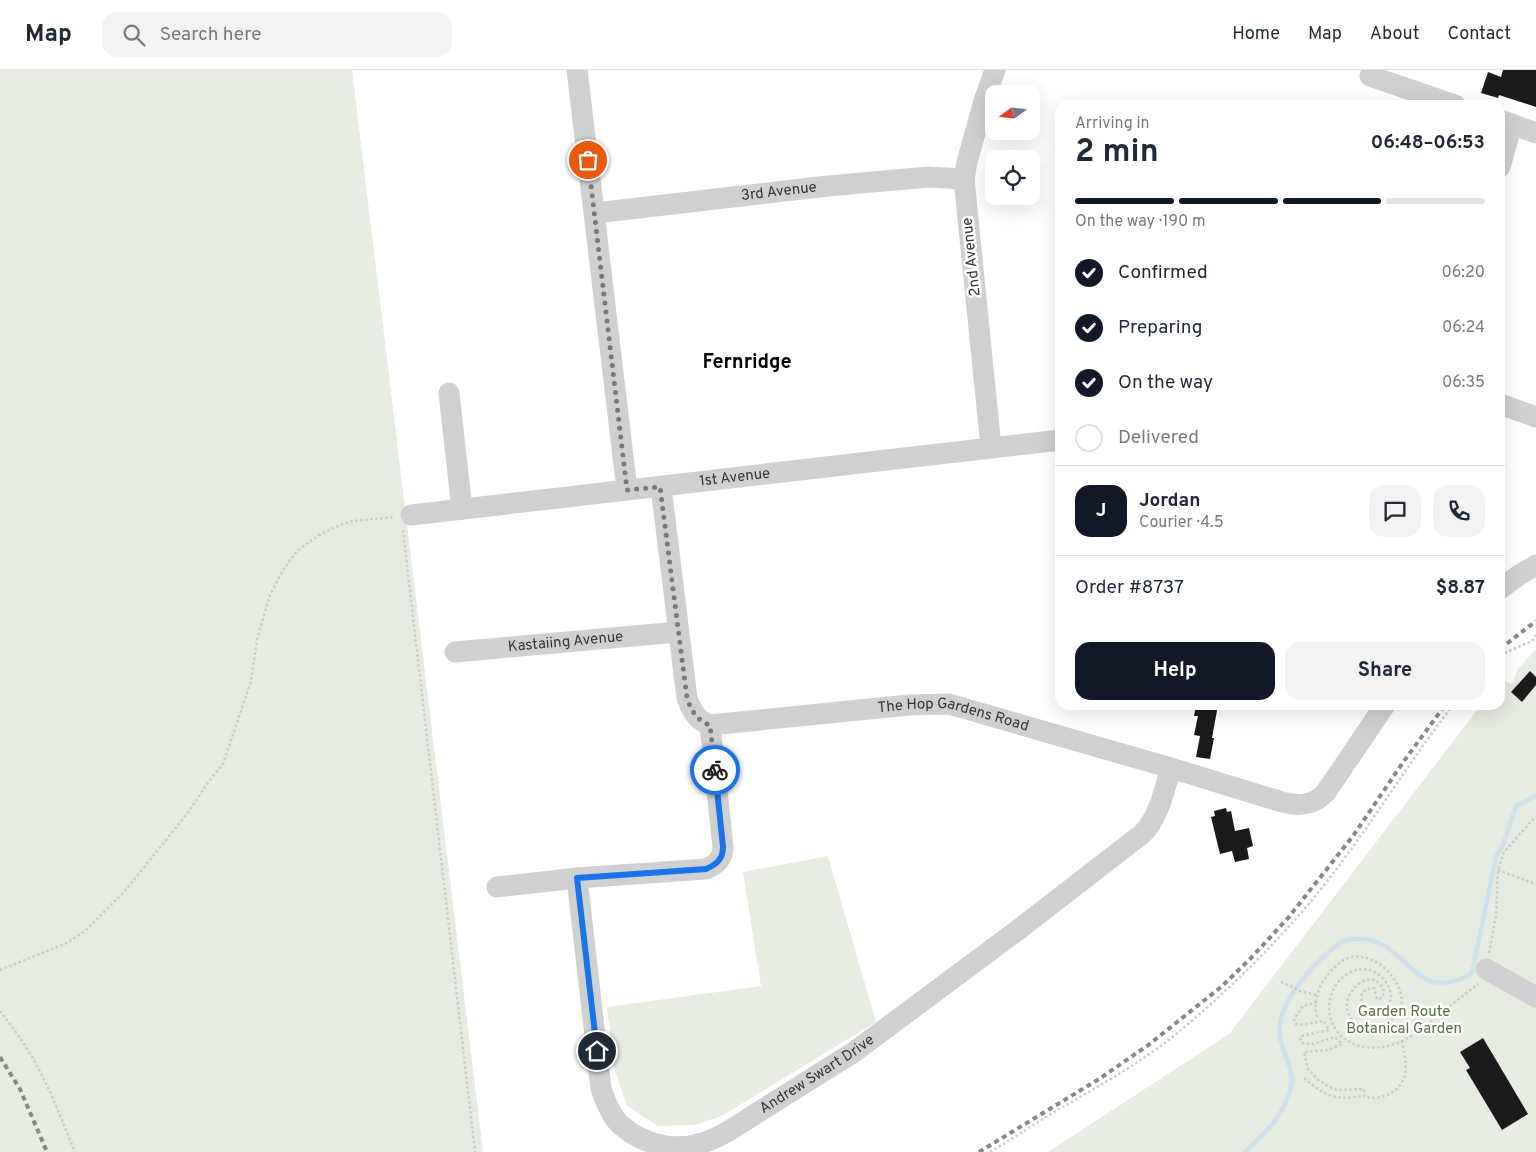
<!DOCTYPE html>
<meta charset="utf-8">
<style>
:root{--surface:#fff;--page:#f2f2f3;--text:#1f2937;--muted:#747a83;--line:#e0e1e3;--accent:#111827}
body{margin:0;font-family:Overpass,sans-serif;background:var(--page);color:var(--text);height:100vh;display:flex;flex-direction:column;font-size:19px;white-space:nowrap}
*{box-sizing:border-box;margin:0}
p{font-size:16px;color:var(--muted)}
.icon{flex:none;width:28px;height:28px;fill:none;stroke:currentColor;stroke-width:2;stroke-linecap:round;stroke-linejoin:round}
.map{position:relative;flex:1;overflow:hidden}
.panel{position:absolute;left:1055px;top:30px;width:450px;height:610px;display:flex;flex-direction:column;background:var(--surface);border-radius:15px;box-shadow:0 5px 20px #0002}
.panel>*{flex:none}
.needle{width:32px;rotate:255deg}
.fabs{position:absolute;left:985px;top:15px;display:grid;gap:10px}
.fabs a{display:grid;place-items:center;width:55px;height:55px;border-radius:10px;background:var(--surface);box-shadow:0 5px 20px #0002;font-size:25px}
.pin{position:absolute;display:grid;place-items:center;width:42px;height:42px;color:#fff;margin:-21px;border:2px solid #fff;border-radius:50%;box-shadow:0 1px 5px #0007}
.courier{position:absolute;display:grid;place-items:center;width:50px;height:50px;margin:-25px;border:4px solid #1a73e8;border-radius:50%;background:#fff;color:#222;box-shadow:0 1px 6px #0007}
.head em{font-style:normal;font-weight:700}
.head div{display:flex;flex-direction:column-reverse}
.head{display:flex;align-items:center;justify-content:space-between;height:85px;padding:0 20px}
h1{font-size:32px;font-weight:700;line-height:38px}
.bar{display:grid;grid-template-columns:repeat(4,1fr);gap:8px 5px;align-content:center;height:60px;padding:0 20px}
.bar i{height:6px;border-radius:4px;background:var(--line)}
.bar .selected{background:var(--accent)}
.bar p{grid-column:span 4}
.line{display:flex;align-items:center;gap:12px;padding:0 20px;border-top:1px solid var(--line)}
.line div{flex:1}
.round{display:grid;place-items:center;flex:none;width:52px;height:52px;border-radius:15px;background:var(--page)}
ol{padding:0 20px;list-style:none}
li{display:flex;align-items:center;gap:15px;height:55px}
li p{margin-inline-start:auto}
li .icon{padding:5px;border-radius:50%;background:var(--accent);color:#fff;stroke-width:4}
li:last-child{color:var(--muted)}
li i{width:28px;height:28px;border:2px solid var(--line);border-radius:50%}
.primary-button{display:flex;gap:10px;margin-top:auto;padding:10px 20px}
.primary-button a{flex:1;height:58px;border-radius:15px;background:var(--accent);color:#fff;font-size:20px;font-weight:700;line-height:58px;text-align:center}
.primary-button a+a{background:var(--page);color:var(--text)}
header{display:flex;align-items:center;gap:30px;box-sizing:border-box;height:70px;padding:0 25px;background:var(--surface);border-bottom:1px solid var(--line)}
header strong{font-size:24px}
nav{display:flex;gap:28px;margin-inline-start:auto;font-size:18px}
.search{width:350px;height:45px;background:var(--page);display:flex;align-items:center;gap:12px;box-sizing:border-box;padding:0 18px;border-radius:15px;color:var(--muted);font-size:19px}
.map>svg:first-child{display:block}
.green{fill:#e6ecdf}
.lines{fill:none;stroke-linecap:round;stroke-linejoin:round}
.stream{stroke:#cfe2ee;stroke-width:4.5}
.building{fill:#1a1a1a}
.path{stroke:#cdcdcd;stroke-width:2.5;stroke-dasharray:2.5 2.5;stroke-linecap:butt}
.minor{stroke:#d0d0d0;stroke-width:21}
.rail{stroke:#888;stroke-width:4;stroke-dasharray:5 4;stroke-linecap:butt}
.done{stroke:#7a7a7a;stroke-width:5;stroke-dasharray:0 9}
.route{stroke:#1a73e8;stroke-width:6}
.labels{text-anchor:middle;dominant-baseline:central;stroke-width:5;stroke-linejoin:round;paint-order:stroke}
.street-label{font-size:15px;fill:#333;stroke:#fff}
.park-label{font-size:15px;fill:#56703f;stroke:#fff}
.district-label{font-size:20px;font-weight:bold;fill:#000;stroke:#fff}
</style>
<header>
<strong>Map</strong>
<div class="search"><svg class="icon" aria-label="search" viewBox="0 0 24 24"><circle cx="10" cy="10" r="6"/><path d="M15 15l6 6"/></svg>Search here</div>
<nav><a>Home</a><a>Map</a><a>About</a><a>Contact</a></nav>
</header>
<div class="map">
<svg width="1536" height="1082" viewBox="0 0 1536 1082">
<rect width="100%" height="100%" fill="#fff"/>
<!-- green -->
<g class="green">
<polygon points="0,0 352,0 483,1082 0,1082"/>
<polygon points="1536,579 1536,1082 1048,1082 1229,964 1481,635 1500,635 1500,610 1512,614 1518,599"/>
<polygon points="828,786 876,952 722,1046 695,1055 658,1056 627,1036 614,998 607,937 761,916 743,802"/>
</g>
<g class="lines">
<!-- stream -->
<path class="stream" d="M1245,1082C1266,1063 1288,1041 1292,1011C1293,999 1282,980 1280,967C1275,937 1308,900 1329,882C1333,879 1337,874 1341,872C1346,869 1354,869 1360,869C1407,868 1414,939 1472,903L1496,787L1503,775L1516,736L1536,726"/>
</g>
<!-- building -->
<g class="building">
<polygon points="1503,0 1536,0 1536,37 1499,25 1498,28 1481,23 1488,2 1501,7"/>
<polygon points="1530,601 1536,607 1536,615 1522,632 1511,622"/>
<polygon points="1196,635 1218,635 1212,668 1214,668 1210,689 1196,687 1200,666 1194,665 1198,646 1194,646"/>
<polygon points="1226,738 1227,742 1231,741 1235,761 1249,758 1253,776 1247,778 1249,789 1235,792 1232,781 1220,784 1211,747 1215,746 1214,741"/>
<polygon points="1483,968 1528,1044 1502,1060 1466,1000 1470,998 1460,982"/>
</g>
<g class="lines">
<!-- path -->
<g class="path">
<polyline points="403,460 475,1082"/>
<polyline points="1500,585 1532,571 1536,565"/>
<polyline points="1498,800 1536,814"/>
<polyline points="1489,883 1496,846 1498,800 1504,782 1536,746"/>
<polyline points="0,900 67,873 85,861 124,822 187,744 209,711 223,694 251,611 257,569 270,525 283,500 297,481 319,465 340,455 353,451 395,447"/>
<polyline points="1281,912 1295,918 1299,921 1317,925"/>
<path d="M1317,932L1303,936L1294,949L1296,954L1300,955L1324,951L1329,960L1302,966L1300,968L1302,973L1313,974L1335,967L1342,974L1328,980L1304,982L1308,999L1318,1010L1330,1017L1337,1020L1364,1019V1026C1380,1032 1402,1022 1405,1004C1407,994 1404,981 1402,972"/>
<path d="M0,941C13,958 27,976 37,996C52,1023 63,1053 75,1082"/>
<path d="M1317,947C1312,928 1321,909 1336,896C1338,894 1341,891 1345,889C1366,880 1389,897 1398,916C1401,922 1403,930 1401,938C1394,956 1362,966 1350,947C1337,926 1369,895 1382,917C1385,921 1384,924 1382,928L1377,929L1374,918C1357,919 1359,933 1369,942C1414,943 1381,880 1346,905C1322,922 1324,959 1350,972C1362,979 1378,979 1391,975C1408,971 1423,958 1436,947C1450,936 1464,925 1478,914"/>
<path d="M1304,1008C1328,1028 1334,1030 1364,1026"/>
<path d="M990,1082C1014,1068 1037,1052 1061,1038C1098,1017 1136,995 1170,969C1219,929 1265,885 1306,837C1360,774 1402,701 1453,635"/>
</g>
<!-- minor -->
<g class="minor">
<polyline points="577,0 627,420"/>
<polyline points="1370,6 1455,35"/>
<polyline points="1500,50 1536,63"/>
<polyline points="1500,97 1512,54"/>
<path id="s1" d="M595,143L828,116L929,107L964,109"/>
<polyline points="449,323 462,439"/>
<polyline points="1500,334 1536,347"/>
<polyline points="991,377 964,109 967,92 984,31 995,0"/>
<path id="s2" d="M661,417L687,628C691,640 697,651 710,655L909,635L949,634L1171,698L1282,732C1300,737 1314,735 1326,722L1385,635"/>
<path id="s3" d="M411,445L1060,370"/>
<polyline points="1500,519 1519,505 1536,495"/>
<path id="s4" d="M455,582L678,562"/>
<path id="s5" d="M577,808L601,1019C605,1030 609,1041 616,1050C620,1055 626,1059 631,1063C662,1082 695,1081 727,1062L854,982L1018,860L1142,764C1159,748 1164,720 1171,698"/>
<path d="M497,817L577,808L706,799C717,794 723,789 723,777L710,655"/>
<polyline points="1486,899 1536,927"/>
</g>
<!-- rail -->
<g class="rail">
<polyline points="1500,579 1536,551"/>
<polyline points="0,987 20,1019 47,1082"/>
<polyline points="979,1082 1099,1009 1147,976 1221,917 1250,889 1288,848 1353,766 1404,691 1445,635"/>
</g>
</g>
<g class="lines">
<!-- done -->
<path class="done" d="M588,90L627,420L660,417L687,628C691,640 697,651 710,655L715,700"/>
<!-- route -->
<path class="route" d="M597,981L577,808L706,799C717,794 723,789 723,777L715,700"/>
</g>
<g class="labels">
<!-- street labels -->
<g class="street-label">
<text stroke="none"><textPath href="#s1" startOffset="185">3rd Avenue</textPath></text>
<text transform="translate(972 187) rotate(-96)">2nd Avenue</text>
<text stroke="none"><textPath href="#s3" startOffset="326">1st Avenue</textPath></text>
<text stroke="none"><textPath href="#s4" startOffset="111">Kastaiing Avenue</textPath></text>
<text stroke="none"><textPath href="#s2" startOffset="495">The Hop Gardens Road</textPath></text>
<text stroke="none"><textPath href="#s5" startOffset="475">Andrew Swart Drive</textPath></text>
</g>
<!-- park labels -->
<g class="park-label">
<text x="1404" y="942">Garden Route<tspan x="1404" dy="17">Botanical Garden</tspan></text>
</g>
<!-- district labels -->
<g class="district-label">
<text x="747" y="293">Fernridge</text>
</g>
</g>
</svg>
<div class="fabs">
<a><svg class="needle" viewBox="-14 -14 28 28"><path d="M0-13l5 13h-10z" fill="#e53935"/><path d="M0 13l5-13h-10z" fill="#747a83"/></svg></a>
<a><svg class="icon" aria-label="locate" viewBox="0 0 24 24"><circle cx="12" cy="12" r="6"/><path d="M12 2v4M12 18v4M2 12h4M18 12h4"/></svg></a>
</div>
<div class="pin" style="left:588px;top:90px;background:#ea580c"><svg class="icon" aria-label="bag" viewBox="0 0 24 24"><path d="M5 8h14l-1 12H6zM9 8a3 3 0 0 1 6 0"/></svg></div>
<div class="pin" style="left:597px;top:981px;background:#1f2937"><svg class="icon" aria-label="home" viewBox="0 0 24 24"><path d="M3 11l9-7 9 7M6 9v11h12V9"/></svg></div>
<div class="courier" style="left:715px;top:700px"><svg class="icon" aria-label="bike" viewBox="0 0 24 24"><circle cx="6" cy="16" r="4"/><circle cx="18" cy="16" r="4"/><path d="M6 16l4-8h5l3 8M10 8l3 8H6M13 5h3"/></svg></div>
<section class="panel">
<div class="head"><div><h1>2 min</h1><p>Arriving in</p></div><em>06:48–06:53</em></div>
<div class="bar"><i class="selected"></i><i class="selected"></i><i class="selected"></i><i></i><p>On the way · 190 m</p></div>
<ol>
<li><svg class="icon" aria-label="check" viewBox="0 0 24 24"><path d="M5 12l5 5 9-10"/></svg>Confirmed<p>06:20</p></li>
<li><svg class="icon" aria-label="check" viewBox="0 0 24 24"><path d="M5 12l5 5 9-10"/></svg>Preparing<p>06:24</p></li>
<li><svg class="icon" aria-label="check" viewBox="0 0 24 24"><path d="M5 12l5 5 9-10"/></svg>On the way<p>06:35</p></li>
<li><i></i>Delivered</li>
</ol>
<div class="line" style="height:90px"><b class="round" style="background:var(--accent);color:#fff">J</b><div><b>Jordan</b><p>Courier · 4.5</p></div><a class="round"><svg class="icon" aria-label="chat" viewBox="0 0 24 24"><path d="M4 5h16v11H9l-5 4z"/></svg></a><a class="round"><svg class="icon" aria-label="phone" viewBox="0 0 24 24"><path d="M5 4h4l2 5-3 2q2 4 5 5l2-3 5 2v4C11 20 4 13 5 4z"/></svg></a></div>
<div class="line" style="height:65px"><div>Order #8737</div><b>$8.87</b></div>
<div class="primary-button"><a>Help</a><a>Share</a></div>
</section>
</div>
